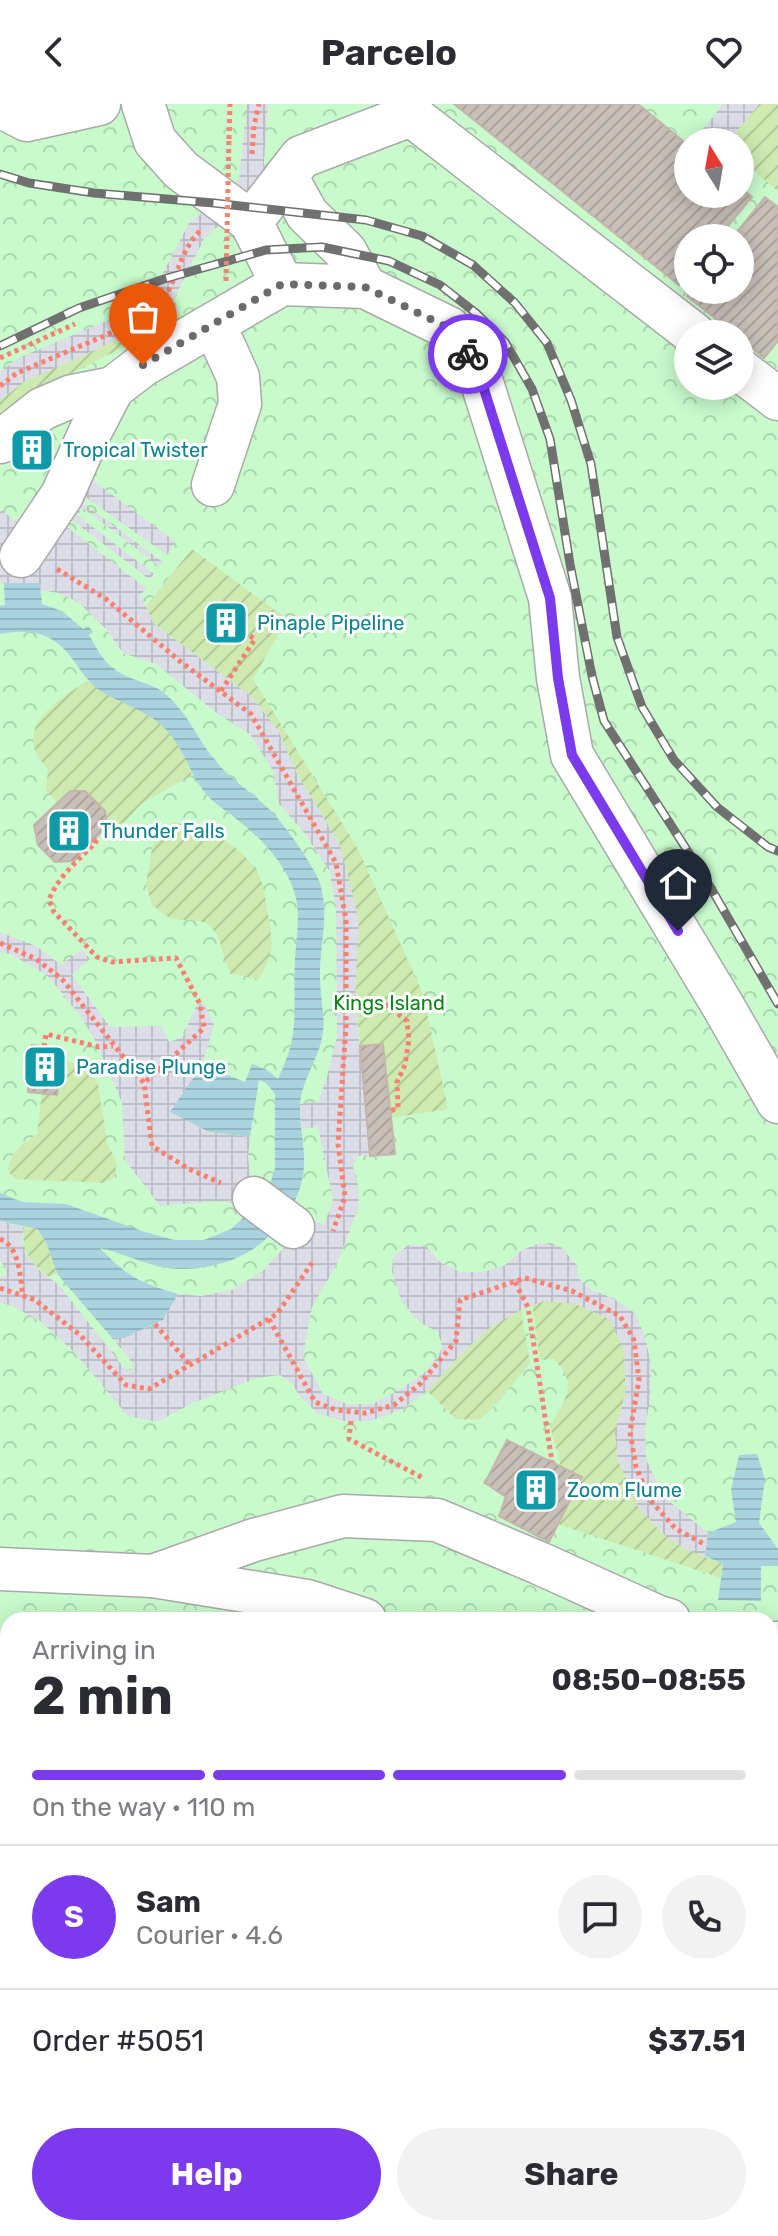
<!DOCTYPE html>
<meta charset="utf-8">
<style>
:root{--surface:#fff;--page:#f2f2f3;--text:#2b2b33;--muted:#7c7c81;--line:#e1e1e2;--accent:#7c3aed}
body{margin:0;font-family:Rubik,sans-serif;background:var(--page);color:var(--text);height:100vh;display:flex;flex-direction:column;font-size:30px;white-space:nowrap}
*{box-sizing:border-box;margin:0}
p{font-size:26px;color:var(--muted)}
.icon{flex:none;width:44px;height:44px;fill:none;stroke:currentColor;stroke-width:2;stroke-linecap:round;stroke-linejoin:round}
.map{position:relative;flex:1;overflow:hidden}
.drawer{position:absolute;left:0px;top:1508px;width:778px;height:624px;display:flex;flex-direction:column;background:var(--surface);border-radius:24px 24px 0 0;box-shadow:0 4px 20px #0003}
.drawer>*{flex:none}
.needle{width:52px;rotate:349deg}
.tools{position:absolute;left:674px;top:24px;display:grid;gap:16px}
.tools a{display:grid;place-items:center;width:80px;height:80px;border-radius:50%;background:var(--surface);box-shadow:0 4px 20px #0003;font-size:40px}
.pin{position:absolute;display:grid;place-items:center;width:68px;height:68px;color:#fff;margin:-82px -34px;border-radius:50% 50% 50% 0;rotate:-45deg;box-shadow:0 0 8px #0007}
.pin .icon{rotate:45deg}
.courier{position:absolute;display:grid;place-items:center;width:80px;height:80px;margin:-40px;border:6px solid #7c3aed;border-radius:50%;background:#fff;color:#222;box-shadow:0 2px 10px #0007}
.overview em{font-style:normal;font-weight:700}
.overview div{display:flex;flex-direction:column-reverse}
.overview{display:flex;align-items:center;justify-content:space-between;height:136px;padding:0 32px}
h1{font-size:52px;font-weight:700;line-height:60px}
.bar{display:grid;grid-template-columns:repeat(4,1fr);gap:12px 8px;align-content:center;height:96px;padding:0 32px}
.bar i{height:10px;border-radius:6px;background:var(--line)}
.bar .on{background:var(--accent)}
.bar p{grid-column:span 4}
.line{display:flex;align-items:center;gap:20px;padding:0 32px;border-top:2px solid var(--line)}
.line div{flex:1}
.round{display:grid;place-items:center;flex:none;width:84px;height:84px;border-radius:42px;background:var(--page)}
.action{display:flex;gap:16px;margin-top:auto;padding:16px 32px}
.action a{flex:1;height:92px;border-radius:48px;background:var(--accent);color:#fff;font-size:32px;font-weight:700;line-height:92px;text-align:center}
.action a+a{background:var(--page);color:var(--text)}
header{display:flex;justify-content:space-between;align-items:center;height:104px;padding:0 32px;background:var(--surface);font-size:36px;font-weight:700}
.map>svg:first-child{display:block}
.forest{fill:url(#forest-crowns)}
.park{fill:url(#park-crowns);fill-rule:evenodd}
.garden{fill:url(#garden-furrows)}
.plaza{fill:url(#plaza-grid)}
.water{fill:url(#water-rules)}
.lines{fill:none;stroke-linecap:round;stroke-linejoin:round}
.stream{stroke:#aad3df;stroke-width:11}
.building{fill:url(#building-hatch);stroke:#c4b6ab;stroke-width:2}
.minor-casing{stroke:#a9a9a9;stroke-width:45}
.path{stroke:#fa8072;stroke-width:5;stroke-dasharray:4 4;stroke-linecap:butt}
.minor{stroke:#fff;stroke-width:42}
.rail-casing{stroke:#707070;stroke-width:9}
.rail{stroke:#fff;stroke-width:6;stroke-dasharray:18;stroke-linecap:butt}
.path-bridge{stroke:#fa8072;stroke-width:5;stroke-dasharray:4 4;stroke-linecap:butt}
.done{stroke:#6b6a68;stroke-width:8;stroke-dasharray:0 14.4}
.route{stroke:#7c3aed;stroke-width:10}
.labels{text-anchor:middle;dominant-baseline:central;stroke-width:6;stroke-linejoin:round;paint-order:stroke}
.culture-label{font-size:20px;fill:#0d838f;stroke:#fff;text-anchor:start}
.park-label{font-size:20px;fill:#0c8416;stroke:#fff}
</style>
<header><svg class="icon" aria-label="back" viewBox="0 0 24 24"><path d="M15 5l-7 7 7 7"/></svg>Parcelo<svg class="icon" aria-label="heart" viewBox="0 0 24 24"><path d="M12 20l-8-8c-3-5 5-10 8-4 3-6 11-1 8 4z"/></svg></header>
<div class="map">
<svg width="778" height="2132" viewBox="0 0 778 2132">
<defs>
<pattern id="forest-crowns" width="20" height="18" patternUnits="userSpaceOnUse" patternTransform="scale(2)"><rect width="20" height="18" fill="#add19e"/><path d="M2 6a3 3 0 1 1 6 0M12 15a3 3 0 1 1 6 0" fill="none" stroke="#95b388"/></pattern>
<pattern id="park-crowns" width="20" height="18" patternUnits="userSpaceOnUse" patternTransform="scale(2)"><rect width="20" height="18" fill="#c8facc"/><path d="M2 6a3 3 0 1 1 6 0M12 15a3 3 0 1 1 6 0" fill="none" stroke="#acd6af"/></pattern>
<pattern id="garden-furrows" width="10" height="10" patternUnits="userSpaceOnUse" patternTransform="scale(2)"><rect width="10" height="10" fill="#cdebb0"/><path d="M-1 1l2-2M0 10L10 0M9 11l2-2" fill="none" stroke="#b0c997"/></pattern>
<pattern id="plaza-grid" width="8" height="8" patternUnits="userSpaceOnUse" patternTransform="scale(2)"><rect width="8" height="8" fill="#dddde8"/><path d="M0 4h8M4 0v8" fill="none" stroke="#bdbdc7"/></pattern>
<pattern id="water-rules" width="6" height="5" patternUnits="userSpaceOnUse" patternTransform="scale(2)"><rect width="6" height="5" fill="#aad3df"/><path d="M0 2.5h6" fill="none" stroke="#92b5bf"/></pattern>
<pattern id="building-hatch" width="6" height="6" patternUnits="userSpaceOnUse" patternTransform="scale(2)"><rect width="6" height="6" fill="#c7bfb8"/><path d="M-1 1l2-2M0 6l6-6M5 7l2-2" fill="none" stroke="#aba49e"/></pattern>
</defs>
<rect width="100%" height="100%" fill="#f2efe9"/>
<!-- forest -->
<polygon class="forest" points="15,2124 513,2124 502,2132 15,2132"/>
<!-- park -->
<path class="park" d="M0,0H778V2055L770,2049V1516H8V2124H79L80,2132H0ZM688,38H740V90H688ZM688,134H740V186H688ZM688,230H740V282H688Z"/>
<!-- garden -->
<g class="garden">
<polygon points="759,0 778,0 778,87 740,56 740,38 728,38"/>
<polygon points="179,208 184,213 68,271 28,294 0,319 0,296 24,278"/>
<polygon points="192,445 287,515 253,575 358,745 423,890 448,1005 391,1014 383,940 360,942 344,761 340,741 297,670 279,628 252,593 153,519 146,502"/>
<path d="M87,577C115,596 151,604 172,632C181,643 186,658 192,671L141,700L124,719L107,722L105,707L57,699L46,687L48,665C9,626 55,598 87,577Z"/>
<path d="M174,718C208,727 237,736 257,768C264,779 265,797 268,810C273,837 275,851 259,875L231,870C223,856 223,841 215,828C205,812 188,818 173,815C166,813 158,805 152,801L146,780L152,745L158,727Z"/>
<path d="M61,956L82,961L98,979L107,1038L117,1059L114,1074L104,1079L15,1075L8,1067C10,1048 22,1040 37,1030L42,989L57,990Z"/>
<path d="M24,1123L36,1125L46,1138L57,1169L49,1173C30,1159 21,1147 24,1123Z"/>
<path d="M544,1197L576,1200L609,1215L624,1246L626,1288L615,1327L618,1356L639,1405L667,1433L687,1446L723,1460L721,1474L558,1420L582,1373L561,1363L550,1322C565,1296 580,1279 553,1255L540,1256L532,1201Z"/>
<polygon points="521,1206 530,1259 497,1300 479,1316 456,1315 427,1287 463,1248 492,1222"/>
</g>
<!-- plaza -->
<g class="plaza">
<polygon points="247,0 270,0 267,9 263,74 236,106 204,135 174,195 179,208 24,278 0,296 0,267 20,253 138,204 148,198 189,119 220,95 239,75"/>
<polygon points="723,0 759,0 728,38 718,38 703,25"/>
<polygon points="91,375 176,438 167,451 87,394 84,400 163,458 159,462 83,404 77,411 154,470 149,475 72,416 67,423 146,484 139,493 143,496 153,519 252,593 279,628 297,670 340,741 359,817 355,895 370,1052 361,1051 355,1055 353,1063 358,1080 359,1102 337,1160 312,1203 303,1253 323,1290 347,1300 372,1300 396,1288 423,1270 439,1251 442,1242 438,1228 419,1218 401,1196 392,1168 393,1153 408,1141 426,1142 441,1159 461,1168 483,1168 504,1162 522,1146 540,1139 561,1143 575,1159 580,1176 591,1185 614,1195 635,1209 645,1233 651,1260 650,1295 645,1325 646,1355 663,1392 708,1429 705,1452 687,1446 667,1433 639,1405 618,1356 615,1327 626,1288 624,1246 609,1215 576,1200 544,1197 521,1206 492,1222 463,1248 427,1287 401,1306 370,1317 343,1317 317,1309 299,1291 291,1278 280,1271 257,1274 193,1299 157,1318 128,1312 74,1248 40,1217 14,1203 0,1198 0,1172 6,1171 5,1163 0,1156 0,1117 24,1123 22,1135 25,1149 41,1168 59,1181 125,1265 134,1266 130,1256 113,1235 124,1234 163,1216 178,1190 201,1192 232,1186 264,1166 288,1139 301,1111 324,1121 333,1096 318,1023 302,1025 300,1000 318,998 327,973 337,932 336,803 329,766 302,726 279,700 273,667 250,630 219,611 156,560 123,549 105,524 78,498 59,489 41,486 40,479 0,479 0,408 2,406 13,416 18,415 27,406"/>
<polygon points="0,828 36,842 61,861 82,845 90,855 72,871 110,923 161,922 169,938 183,933 196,902 203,898 214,921 202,961 171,1008 209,1028 250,1033 248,1052 250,1076 249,1101 216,1097 160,1102 125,1056 122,999 96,938 79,910 47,871 10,850 0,848"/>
</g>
<!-- water -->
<g class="water">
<path d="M4,479H40L42,500L62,507L83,525L88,522L93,528L89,531C96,543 103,557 114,565C128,576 149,578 163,588C187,607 196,633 214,655C230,676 254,689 272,708C289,727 305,750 317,772C332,804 319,841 320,874C320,892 325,911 323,928C320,954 300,978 300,1003C300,1037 311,1058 297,1092C288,1114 266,1139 245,1150C221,1163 184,1169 157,1162C138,1157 119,1148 100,1144C127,1173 141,1179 178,1190L163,1216L124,1234L113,1235L58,1171L46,1138L37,1125L0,1117V1089L22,1098L66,1100L145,1128L174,1136H204L231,1125L252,1106L269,1084L275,1064V990L266,979L259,976L250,1033L209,1028L170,1008L202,961L245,978L252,960L267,966L278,975C283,963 290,949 292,935C297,909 293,882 295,856C296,831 302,808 293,784C283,758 262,735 240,718C229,708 217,702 207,691C190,672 185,647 169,629C151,607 125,602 102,588C89,579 83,570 74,557C54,529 33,524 0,530V502L5,501Z"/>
<polygon points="757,1350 765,1375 759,1419 778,1445 778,1462 761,1462 761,1497 718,1496 723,1460 705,1452 708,1429 736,1418 731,1386 739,1351"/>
</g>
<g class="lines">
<!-- stream -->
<polyline class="stream" points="770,1784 778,1785"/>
</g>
<!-- building -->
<g class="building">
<polygon points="454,0 638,0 688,41 688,90 740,90 740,83 752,93 718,134 688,134 688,170 679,181"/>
<polygon points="765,93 778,103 778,237 764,254 740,234 740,230 735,230 687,192 692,186 740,186 740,134 732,134"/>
<polygon points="29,327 51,345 35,364 13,346"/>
<polygon points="225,497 247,514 229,538 207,521"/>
<polygon points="70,687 85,687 105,707 107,722 74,757 55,758 38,741 34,721"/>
<polygon points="383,940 395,1050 370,1052 360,942"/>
<polygon points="32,941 62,945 57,991 28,988"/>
<polygon points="507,1336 582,1373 549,1438 499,1412 506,1393 485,1379"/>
</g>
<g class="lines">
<!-- minor casing -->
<g class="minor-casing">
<g id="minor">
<polyline points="143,0 155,37 181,66 251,118"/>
<polyline points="405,0 411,11 694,230"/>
<polyline points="0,2 27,16 99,0"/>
<polyline points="286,72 307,110 345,147 365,183"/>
<polyline points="282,180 251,118 301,53 411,11"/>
<polyline points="740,266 778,295"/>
<polyline points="0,338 42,305 72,292 113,284"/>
<polyline points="213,381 240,300 238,273 214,220"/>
<polyline points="21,452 62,391 90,328 113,284 143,261 282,180 365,183 449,224 477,263 550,494 558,574 572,651 723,902 778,998"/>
<polyline points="254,1094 293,1123"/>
<polyline points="0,1465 153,1472 307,1497 365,1516"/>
<polyline points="153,1472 254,1436 343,1412 437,1416 539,1459 656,1512 669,1516"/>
<polyline points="770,1539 778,1539"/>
</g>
</g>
<!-- path -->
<g class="path">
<polyline points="229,35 230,0"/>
<polyline points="252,50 254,22 259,0"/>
<path d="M155,207C177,184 177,148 201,126"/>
<polyline points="0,254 75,220"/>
<polyline points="0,282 17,269 125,223"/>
<polyline points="57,465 106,495 181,558 251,610 336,759 346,816 346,922 338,1040 345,1093 333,1127"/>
<polyline points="221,587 255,535 239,525"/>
<path d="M94,736L96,738C79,756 58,772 49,796L54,808L97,853L112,858L176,854L200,900L204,924L144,979"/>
<polyline points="0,839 36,855 62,875 144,979 152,1042 189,1065 221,1079"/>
<polyline points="346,894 384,899 407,917 409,935 405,961 397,978 398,1004 390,1007"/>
<polyline points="44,943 46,930 99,943 113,942"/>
<path d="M0,1135C20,1143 20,1173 23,1192"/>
<polyline points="515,1178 528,1203 552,1358"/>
<polyline points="0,1184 35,1196 80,1231 126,1281 149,1285 277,1210 312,1159"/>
<polyline points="269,1215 315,1298 336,1306 365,1309 394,1301 420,1280 456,1237 460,1196 525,1174 572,1187 620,1212 634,1236 639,1276 630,1328 636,1363 651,1397 676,1425 706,1441"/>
<polyline points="155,1220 190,1261"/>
<polyline points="351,1317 349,1335 423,1374"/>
</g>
<!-- minor -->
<use href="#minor" class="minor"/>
<!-- rail casing -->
<g class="rail-casing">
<g id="rail">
<polyline points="0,70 29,79 94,89 214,99 366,116 422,132 473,161 515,199 547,239 571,296 591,360 617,533 642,603 674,656 717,703 768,743 778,747"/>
<polyline points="0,242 79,204 164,175 266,146 322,143 389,157 440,181 476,209 505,238 532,285 550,335 570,460 592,572 604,617 705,774 778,900"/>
</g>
</g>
<!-- rail -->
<use href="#rail" class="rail"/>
<!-- path-bridge -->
<polyline class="path-bridge" points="226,177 229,35"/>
</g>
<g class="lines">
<!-- done -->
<polyline class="done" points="143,261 282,180 365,183 449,224 468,250"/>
<!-- route -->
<polyline class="route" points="468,250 477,263 550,494 558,574 572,651 678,827"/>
</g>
<!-- icons -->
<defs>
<g id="building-square" transform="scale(2.3)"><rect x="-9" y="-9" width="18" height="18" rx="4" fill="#0f9aa8" stroke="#fff"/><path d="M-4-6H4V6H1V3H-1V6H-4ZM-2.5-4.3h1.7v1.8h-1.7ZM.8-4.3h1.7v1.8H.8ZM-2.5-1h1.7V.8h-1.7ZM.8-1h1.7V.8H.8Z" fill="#fff"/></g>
</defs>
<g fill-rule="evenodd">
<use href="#building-square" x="32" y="346"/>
<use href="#building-square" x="226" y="519"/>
<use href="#building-square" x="69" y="727"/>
<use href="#building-square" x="45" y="963"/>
<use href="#building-square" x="536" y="1386"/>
</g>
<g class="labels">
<!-- culture labels -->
<g class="culture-label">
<text x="63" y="346">Tropical Twister</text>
<text x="257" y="519">Pinaple Pipeline</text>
<text x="100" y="727">Thunder Falls</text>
<text x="76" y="963">Paradise Plunge</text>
<text x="567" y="1386">Zoom Flume</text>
</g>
<!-- park labels -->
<g class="park-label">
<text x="389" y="899">Kings Island</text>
</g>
</g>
</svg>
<div class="tools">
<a><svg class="needle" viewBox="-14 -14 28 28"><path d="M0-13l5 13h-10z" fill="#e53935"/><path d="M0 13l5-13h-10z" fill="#7c7c81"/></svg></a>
<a><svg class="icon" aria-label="locate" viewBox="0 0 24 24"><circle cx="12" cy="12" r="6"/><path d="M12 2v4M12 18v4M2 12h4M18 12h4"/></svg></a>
<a><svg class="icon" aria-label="layers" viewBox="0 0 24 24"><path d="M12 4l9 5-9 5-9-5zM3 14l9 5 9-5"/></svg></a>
</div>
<div class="pin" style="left:143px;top:261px;background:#ea580c"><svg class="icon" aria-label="bag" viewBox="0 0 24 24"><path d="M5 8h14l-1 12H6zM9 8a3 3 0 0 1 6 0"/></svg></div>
<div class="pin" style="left:678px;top:827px;background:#1f2937"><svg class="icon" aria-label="home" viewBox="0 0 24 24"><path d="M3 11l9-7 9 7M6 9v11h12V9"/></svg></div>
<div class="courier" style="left:468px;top:250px"><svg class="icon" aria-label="bike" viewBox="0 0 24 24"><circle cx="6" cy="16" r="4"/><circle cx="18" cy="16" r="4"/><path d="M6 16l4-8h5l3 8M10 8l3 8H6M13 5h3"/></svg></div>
<section class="drawer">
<div class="overview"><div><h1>2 min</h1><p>Arriving in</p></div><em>08:50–08:55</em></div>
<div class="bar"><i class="on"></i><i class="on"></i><i class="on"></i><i></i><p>On the way · 110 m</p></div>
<div class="line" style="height:144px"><b class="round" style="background:var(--accent);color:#fff">S</b><div><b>Sam</b><p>Courier · 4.6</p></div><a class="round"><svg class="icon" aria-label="chat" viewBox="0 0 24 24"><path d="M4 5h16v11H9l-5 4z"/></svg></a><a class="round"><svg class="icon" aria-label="phone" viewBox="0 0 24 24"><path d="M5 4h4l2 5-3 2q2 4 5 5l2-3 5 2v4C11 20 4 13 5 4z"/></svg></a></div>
<div class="line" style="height:104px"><div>Order #5051</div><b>$37.51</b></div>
<div class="action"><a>Help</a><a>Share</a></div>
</section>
</div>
